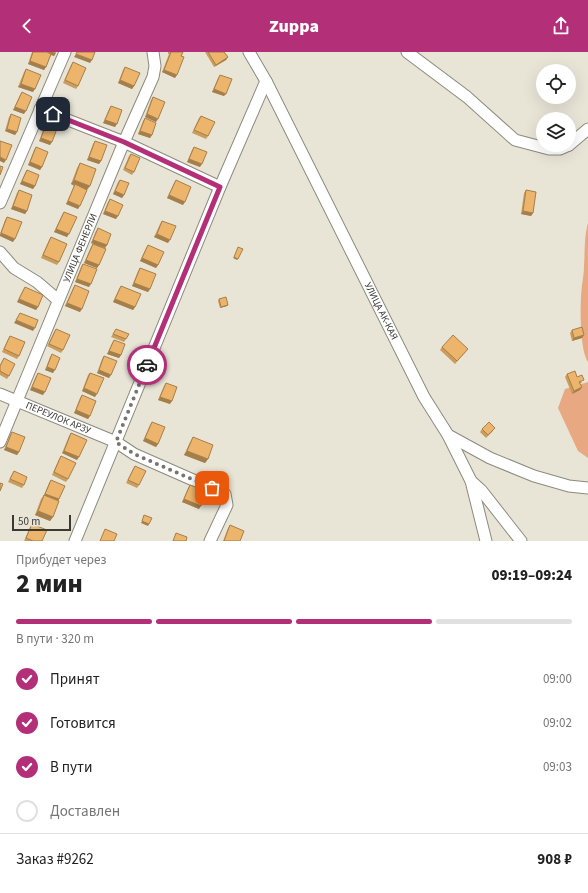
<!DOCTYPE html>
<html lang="ru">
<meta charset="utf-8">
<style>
:root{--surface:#fff;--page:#f6f6f6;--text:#222;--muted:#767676;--line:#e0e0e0;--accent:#b33079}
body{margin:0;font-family:"Source Sans 3",sans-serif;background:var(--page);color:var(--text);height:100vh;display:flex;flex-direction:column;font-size:15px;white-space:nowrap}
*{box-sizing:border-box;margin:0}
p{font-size:13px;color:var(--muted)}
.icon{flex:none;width:22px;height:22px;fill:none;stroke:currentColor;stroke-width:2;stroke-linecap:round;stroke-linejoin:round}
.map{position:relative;height:489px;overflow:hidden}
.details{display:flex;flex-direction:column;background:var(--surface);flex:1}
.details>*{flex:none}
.buttons{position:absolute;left:536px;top:12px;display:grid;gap:8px}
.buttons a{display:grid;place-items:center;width:40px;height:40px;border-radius:50%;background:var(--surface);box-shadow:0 4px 16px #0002;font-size:20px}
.scale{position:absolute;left:12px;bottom:10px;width:59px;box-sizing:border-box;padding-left:4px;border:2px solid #3a3934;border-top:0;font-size:11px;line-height:14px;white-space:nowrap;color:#3a3934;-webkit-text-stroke:3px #e8e5d7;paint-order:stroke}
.pin{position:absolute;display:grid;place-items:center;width:34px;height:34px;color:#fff;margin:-17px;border-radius:8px;box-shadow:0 2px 6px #0006}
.courier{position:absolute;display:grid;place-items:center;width:40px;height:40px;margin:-20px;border:3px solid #b33079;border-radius:50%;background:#fff;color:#222;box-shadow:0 1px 5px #0007}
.head em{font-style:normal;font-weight:800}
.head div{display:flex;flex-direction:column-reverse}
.head{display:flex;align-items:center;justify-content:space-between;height:68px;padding:0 16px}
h1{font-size:26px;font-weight:800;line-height:30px}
.bar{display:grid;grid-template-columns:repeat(4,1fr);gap:6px 4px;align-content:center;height:48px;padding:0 16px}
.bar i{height:5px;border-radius:3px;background:var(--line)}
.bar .selected{background:var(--accent)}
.bar p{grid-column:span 4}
.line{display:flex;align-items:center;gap:10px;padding:0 16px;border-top:1px solid var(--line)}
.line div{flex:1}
ol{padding:0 16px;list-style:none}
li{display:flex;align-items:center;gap:12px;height:44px}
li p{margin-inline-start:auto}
li .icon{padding:4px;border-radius:50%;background:var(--accent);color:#fff;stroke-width:4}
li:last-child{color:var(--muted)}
li i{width:22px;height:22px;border:2px solid var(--line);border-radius:50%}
header{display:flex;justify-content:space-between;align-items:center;height:52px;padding:0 16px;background:var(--accent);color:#fff;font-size:18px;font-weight:800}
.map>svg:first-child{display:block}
.green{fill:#e8a881}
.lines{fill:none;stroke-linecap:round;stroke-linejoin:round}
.minor-casing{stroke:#8d8a7e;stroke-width:13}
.minor{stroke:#fff;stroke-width:11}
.wall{fill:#cb9c5c}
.shaded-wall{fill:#a57f4b}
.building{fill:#ecb56b;stroke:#a57f4b}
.done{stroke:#77756d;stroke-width:4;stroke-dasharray:0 7.2}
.route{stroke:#b33079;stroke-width:5}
.labels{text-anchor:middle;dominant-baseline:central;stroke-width:3;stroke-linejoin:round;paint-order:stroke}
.street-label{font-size:10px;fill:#3a3934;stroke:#e8e5d7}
</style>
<header><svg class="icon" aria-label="back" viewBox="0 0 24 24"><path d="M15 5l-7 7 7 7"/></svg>Zuppa<svg class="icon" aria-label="share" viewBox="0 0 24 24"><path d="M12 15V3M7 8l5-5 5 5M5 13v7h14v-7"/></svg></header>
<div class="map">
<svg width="588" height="489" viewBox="0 0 588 489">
<rect width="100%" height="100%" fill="#e8e5d7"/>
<!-- green -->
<g class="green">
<path d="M588,171V310C579,297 580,249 582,233C583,226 584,220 584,214C585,200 584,185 588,171Z"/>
<polygon points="588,330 588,406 578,399 558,356 565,337"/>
</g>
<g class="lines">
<!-- minor casing -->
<g class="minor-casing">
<g id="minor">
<path id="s1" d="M249,0L266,29L424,345L448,383L490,406L534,424L569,434L588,436"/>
<polyline points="407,0 467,45 515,88 549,97 560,97 569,93"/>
<polyline points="40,57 124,90 220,135"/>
<polyline points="569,93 588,77"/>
<polyline points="0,151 65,0"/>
<polyline points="0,200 14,216 37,230 58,248"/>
<path id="s2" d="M0,342L116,390L134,402L225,442L227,453L210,489"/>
<polyline points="448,383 471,429 486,489"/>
<path id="s3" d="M0,390L124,90L153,25L155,14L153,0"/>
<polyline points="471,429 481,438 521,489"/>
<polyline points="75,489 220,135 266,29"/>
</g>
</g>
<!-- minor -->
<use href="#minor" class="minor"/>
</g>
<!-- wall -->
<g class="wall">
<polygon points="32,0 56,0 54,4 51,3 46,15 44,18 28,12"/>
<polygon points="168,0 183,0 175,26 162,20 169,2 168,2"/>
<polygon points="205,0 224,0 228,5 226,8 214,15"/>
<polygon points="73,10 78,34 76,37 63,31 71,13"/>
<polygon points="125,15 134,34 132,37 118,31 123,18"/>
<polygon points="26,17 33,40 18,35 24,20"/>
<polygon points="220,23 224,44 212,40 218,26"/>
<polygon points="22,40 24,62 13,58 20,43"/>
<polygon points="153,45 156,70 145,65 151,48"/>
<polygon points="111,54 115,75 103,71 109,57"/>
<polygon points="11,62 17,80 15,83 5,79 9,65"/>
<polygon points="201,64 208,84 206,87 192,81 199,66"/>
<polygon points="145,66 152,83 150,86 138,82 143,69"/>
<polygon points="47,70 50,93 39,89 45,73"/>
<polygon points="95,89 101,109 99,112 87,108 93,92"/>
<polygon points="36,95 42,115 40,118 28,113 34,98"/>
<polygon points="194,95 200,115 187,110 192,98"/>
<polygon points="131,102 134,120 132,123 123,118 129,104"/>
<polygon points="80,111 78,157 66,152 74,134 71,132 77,116"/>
<polygon points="27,118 35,134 33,137 20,132 25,121"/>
<polygon points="120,128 124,143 122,146 113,142 118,130"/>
<polygon points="176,128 183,153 167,146 174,131"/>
<polygon points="19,138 27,159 25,162 11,157 17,141"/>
<polygon points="526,138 533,161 531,164 521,162 524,141"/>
<polygon points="110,147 116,167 103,162 108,150"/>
<polygon points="64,160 67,185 54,180 62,163"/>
<polygon points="7,165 13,190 0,184 0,182 5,168"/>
<polygon points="162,169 168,191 154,185 160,172"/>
<polygon points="98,176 107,193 105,196 91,191 96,179"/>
<polygon points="51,185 59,210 57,213 41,206 49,188"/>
<polygon points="93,192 99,213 97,216 84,211 91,195"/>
<polygon points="148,193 158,213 156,216 140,209 146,196"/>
<polygon points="83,212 89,235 75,230 81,215"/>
<polygon points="140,216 150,237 148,240 132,234 138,219"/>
<polygon points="75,233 80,260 65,254 73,236"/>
<polygon points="121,234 135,255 133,258 113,250 119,237"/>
<polygon points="25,235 38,255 36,258 17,250 23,238"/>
<polygon points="219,247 228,253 227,254 220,256 218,249"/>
<polygon points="56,277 63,298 61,301 47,294 54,280"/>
<polygon points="116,277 126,287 124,290 111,285"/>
<polygon points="572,278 584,283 582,286 572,289 570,281"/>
<polygon points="10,284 19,304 17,307 2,300 8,287"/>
<polygon points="114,288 121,303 119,306 107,302 112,291"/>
<polygon points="442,295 468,297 455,312 440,298"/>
<polygon points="52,302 53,321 45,318 50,305"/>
<polygon points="104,304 109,326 97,321 102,307"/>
<polygon points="4,306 9,324 7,327 0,323 0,313"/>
<polygon points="38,321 43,343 30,338 36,324"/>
<polygon points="90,321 95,345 82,339 88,323"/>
<polygon points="567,322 577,325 582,331 580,331 582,335 580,338 572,342 565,325"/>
<polygon points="166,331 170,352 158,348 164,334"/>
<polygon points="82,343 90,364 88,367 74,361 80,346"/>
<polygon points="152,370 158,392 156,395 143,389 150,373"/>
<polygon points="482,377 493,379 486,386 480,380"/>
<polygon points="12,380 19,400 17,403 4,398 10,383"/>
<polygon points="71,381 77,408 62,401 69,384"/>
<polygon points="193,385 208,407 205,411 184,403 190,390"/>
<polygon points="61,404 68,427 66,430 52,423 59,407"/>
<polygon points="135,414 139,433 137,436 126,431 133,417"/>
<polygon points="14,419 24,433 22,436 8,430"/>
<polygon points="51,428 59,448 53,465 50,469 35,463 41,447 44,443 49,431"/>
<polygon points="190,433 199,457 182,450 188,436"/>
<polygon points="32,472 42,489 24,489 30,475"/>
<polygon points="230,473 240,489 223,489 228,476"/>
</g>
<!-- shaded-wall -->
<g class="shaded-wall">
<polygon points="43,0 53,0 56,1 54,4"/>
<polygon points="76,2 92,8 90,11 74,5"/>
<polygon points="228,5 226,8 214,15 216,13"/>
<polygon points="30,9 46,15 44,18 28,12"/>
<polygon points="164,18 177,23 175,26 162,20"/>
<polygon points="120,28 134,34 132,37 118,31"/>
<polygon points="21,32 35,37 33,40 18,35"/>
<polygon points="214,37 226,42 224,44 212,40"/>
<polygon points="15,55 26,59 24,62 13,58"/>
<polygon points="147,62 158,67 156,70 145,65"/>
<polygon points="105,68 117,72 115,75 103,71"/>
<polygon points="7,77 17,80 15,83 5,79"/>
<polygon points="140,79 152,83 150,86 138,82"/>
<polygon points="41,86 52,90 50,93 39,89"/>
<polygon points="0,105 6,108 4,111 0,109"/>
<polygon points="89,105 101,109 99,112 87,108"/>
<polygon points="189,107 202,112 200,115 187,110"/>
<polygon points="30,110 42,115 40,118 28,113"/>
<polygon points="74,128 90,134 87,138 71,132"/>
<polygon points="22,129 35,134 33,137 20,132"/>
<polygon points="115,139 124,143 122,146 113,142"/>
<polygon points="169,143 185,150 183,153 167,146"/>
<polygon points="68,149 80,154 78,157 66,152"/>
<polygon points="13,154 27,159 25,162 11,157"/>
<polygon points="105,159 118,164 116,167 103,162"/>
<polygon points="523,159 533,161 531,164 521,162"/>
<polygon points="56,177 69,182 67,185 54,180"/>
<polygon points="1,181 15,187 13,190 0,184 0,183"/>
<polygon points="157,182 170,188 168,191 154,185"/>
<polygon points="93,188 107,193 105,196 91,191"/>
<polygon points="234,205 238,207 237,208 233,206"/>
<polygon points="142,206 158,213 156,216 140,209"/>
<polygon points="86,208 99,213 97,216 84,211"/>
<polygon points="77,227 91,232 89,235 75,230"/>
<polygon points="134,231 150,237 148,240 132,234"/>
<polygon points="19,247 38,255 36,258 17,250"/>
<polygon points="115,247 135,255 133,258 113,250"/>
<polygon points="67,251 82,257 80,260 65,254"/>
<polygon points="228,253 227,254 220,256 221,255"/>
<polygon points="16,268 35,276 33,279 14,271"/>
<polygon points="584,283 582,286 572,289 574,286"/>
<polygon points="109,299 121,303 119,306 107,302"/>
<polygon points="47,315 55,318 53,321 45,318"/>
<polygon points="99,318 111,323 109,326 97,321"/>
<polygon points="32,335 45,340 43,343 30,338"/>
<polygon points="582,335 580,338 572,342 574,339"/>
<polygon points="84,336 97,342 95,345 82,339"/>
<polygon points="160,345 172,349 170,352 158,348"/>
<polygon points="76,358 90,364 88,367 74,361"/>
<polygon points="145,386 158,392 156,395 143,389"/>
<polygon points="6,395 19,400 17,403 4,398"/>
<polygon points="64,399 79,405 77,408 62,401"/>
<polygon points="187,399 208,407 205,411 184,403"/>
<polygon points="45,442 59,447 57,450 43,445"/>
<polygon points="184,447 201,454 199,457 182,450"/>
<polygon points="38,459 53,465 50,469 35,463"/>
<polygon points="142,469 149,472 148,474 141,471"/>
</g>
<!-- building -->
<g class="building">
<polygon points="33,0 47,0 51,2 46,15 30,9"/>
<polygon points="77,0 95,0 92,8 76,2"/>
<polygon points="171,0 183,0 181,4 184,5 177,23 164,18"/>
<polygon points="208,0 224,0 228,5 216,13"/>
<polygon points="73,10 86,16 78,34 65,28"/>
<polygon points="125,15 140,21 134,34 120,28"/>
<polygon points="26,17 41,23 35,37 21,32"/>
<polygon points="220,23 232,27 226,42 214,37"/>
<polygon points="22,40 32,45 26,59 15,55"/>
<polygon points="153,45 165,50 158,67 147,62"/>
<polygon points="111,54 122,58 117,72 105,68"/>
<polygon points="11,62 21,66 17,80 7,77"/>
<polygon points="201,64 215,70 208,84 194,78"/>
<polygon points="145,66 156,71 152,83 140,79"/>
<polygon points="47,70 58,74 52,90 41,86"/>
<polygon points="0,89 12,93 6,108 0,105"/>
<polygon points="95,89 107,93 101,109 89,105"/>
<polygon points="36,95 48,100 42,115 30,110"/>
<polygon points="194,95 207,100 202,112 189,107"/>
<polygon points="131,102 140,106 134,120 125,116"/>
<polygon points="80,111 96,117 90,134 74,128"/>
<polygon points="0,114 3,115 0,123"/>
<polygon points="27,118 39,123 35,134 22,129"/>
<polygon points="120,128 129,131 124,143 115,139"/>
<polygon points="176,128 191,135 185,150 169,143"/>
<polygon points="75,132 87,138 80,154 68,149"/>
<polygon points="19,138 32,143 27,159 13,154"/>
<polygon points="526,138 536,140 533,161 523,159"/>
<polygon points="110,147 123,153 118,164 105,159"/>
<polygon points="64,160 77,165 69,182 56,177"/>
<polygon points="7,165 22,170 15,187 1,181"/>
<polygon points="162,169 176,174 170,188 157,182"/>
<polygon points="98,176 111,182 107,193 93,188"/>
<polygon points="51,185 67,192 59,210 43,203"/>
<polygon points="93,192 106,197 99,213 86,208"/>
<polygon points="148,193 164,200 158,213 142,206"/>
<polygon points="238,195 243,197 238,207 234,205"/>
<polygon points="83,212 97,217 91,232 77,227"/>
<polygon points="140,216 156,222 150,237 134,231"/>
<polygon points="75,233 89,239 82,257 67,251"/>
<polygon points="121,234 141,242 135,255 115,247"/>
<polygon points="25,235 43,243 38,255 19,247"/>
<polygon points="226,245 228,253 221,255 219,247"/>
<polygon points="20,261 38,268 35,276 16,268"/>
<polygon points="582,275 584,283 574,286 572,278"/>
<polygon points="56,277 70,283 63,298 49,292"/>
<polygon points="116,277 129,282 126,287 113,282"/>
<polygon points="453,283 468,297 457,309 442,295"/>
<polygon points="10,284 25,290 19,304 4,297"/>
<polygon points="114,288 125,292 121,303 109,299"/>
<polygon points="52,302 60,306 55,318 47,315"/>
<polygon points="104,304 117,309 111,323 99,318"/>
<polygon points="4,306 15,312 9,324 0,319 0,314"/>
<polygon points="575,319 577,325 582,323 584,328 579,330 582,335 574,339 567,322"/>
<polygon points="38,321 51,326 45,340 32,335"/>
<polygon points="90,321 104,326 97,342 84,336"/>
<polygon points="166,331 177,335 172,349 160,345"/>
<polygon points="82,343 96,349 90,364 76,358"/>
<polygon points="152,370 165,375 158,392 145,386"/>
<polygon points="489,370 495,376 488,383 482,377"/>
<polygon points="12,380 25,385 19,400 6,395"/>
<polygon points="71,381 87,388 79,405 64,399"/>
<polygon points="193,385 213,393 208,407 187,399"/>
<polygon points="61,404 76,411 68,427 54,420"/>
<polygon points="135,414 146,419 139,433 128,428"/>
<polygon points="14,419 27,425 24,433 10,427"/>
<polygon points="51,428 65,434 59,447 45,442"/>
<polygon points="0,431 3,432 0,439"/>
<polygon points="190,433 207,439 201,454 184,447"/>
<polygon points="44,443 59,449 53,465 38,459"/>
<polygon points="144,463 152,466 149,472 142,469"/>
<polygon points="32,472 47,478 42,489 33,489 26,486"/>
<polygon points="230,473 244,479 240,489 224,489"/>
<polygon points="105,477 117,482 114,489 100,489"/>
<polygon points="176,481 187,485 186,489 173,489"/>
</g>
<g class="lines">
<!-- done -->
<polyline class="done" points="147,313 116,390 134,402 212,436"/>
<!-- route -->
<polyline class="route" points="53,62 124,90 220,135 147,313"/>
</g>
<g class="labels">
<!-- street labels -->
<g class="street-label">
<text stroke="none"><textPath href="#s3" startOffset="210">УЛИЦА ФЕНЕРЛИ</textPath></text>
<text stroke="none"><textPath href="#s1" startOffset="291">УЛИЦА АК-КАЯ</textPath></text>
<text stroke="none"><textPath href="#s2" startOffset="63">ПЕРЕУЛОК АРЗУ</textPath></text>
</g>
</g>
</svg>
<div class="buttons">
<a><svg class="icon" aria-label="locate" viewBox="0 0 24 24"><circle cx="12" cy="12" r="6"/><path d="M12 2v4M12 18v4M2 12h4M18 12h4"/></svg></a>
<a><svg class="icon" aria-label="layers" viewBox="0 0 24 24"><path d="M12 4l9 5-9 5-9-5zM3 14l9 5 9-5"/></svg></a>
</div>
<div class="scale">50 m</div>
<div class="pin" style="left:212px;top:436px;background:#ea580c"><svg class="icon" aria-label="bag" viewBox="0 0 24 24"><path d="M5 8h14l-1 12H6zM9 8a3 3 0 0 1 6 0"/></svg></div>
<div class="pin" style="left:53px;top:62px;background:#1f2937"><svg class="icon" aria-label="home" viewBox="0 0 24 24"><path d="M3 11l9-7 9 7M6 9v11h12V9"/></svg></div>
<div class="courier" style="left:147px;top:313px"><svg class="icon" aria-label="car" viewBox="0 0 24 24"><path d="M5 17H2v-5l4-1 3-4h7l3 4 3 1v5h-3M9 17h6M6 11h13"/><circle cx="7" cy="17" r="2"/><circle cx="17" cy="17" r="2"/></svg></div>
</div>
<section class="details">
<div class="head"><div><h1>2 мин</h1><p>Прибудет через</p></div><em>09:19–09:24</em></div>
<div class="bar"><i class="selected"></i><i class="selected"></i><i class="selected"></i><i></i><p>В пути · 320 m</p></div>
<ol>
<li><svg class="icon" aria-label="check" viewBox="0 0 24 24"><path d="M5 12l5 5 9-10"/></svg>Принят<p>09:00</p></li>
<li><svg class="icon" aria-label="check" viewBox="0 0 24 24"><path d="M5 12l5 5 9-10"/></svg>Готовится<p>09:02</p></li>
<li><svg class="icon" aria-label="check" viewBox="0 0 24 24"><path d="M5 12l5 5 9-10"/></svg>В пути<p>09:03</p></li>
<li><i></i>Доставлен</li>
</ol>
<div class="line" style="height:52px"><div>Заказ #9262</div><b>908 ₽</b></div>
</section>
